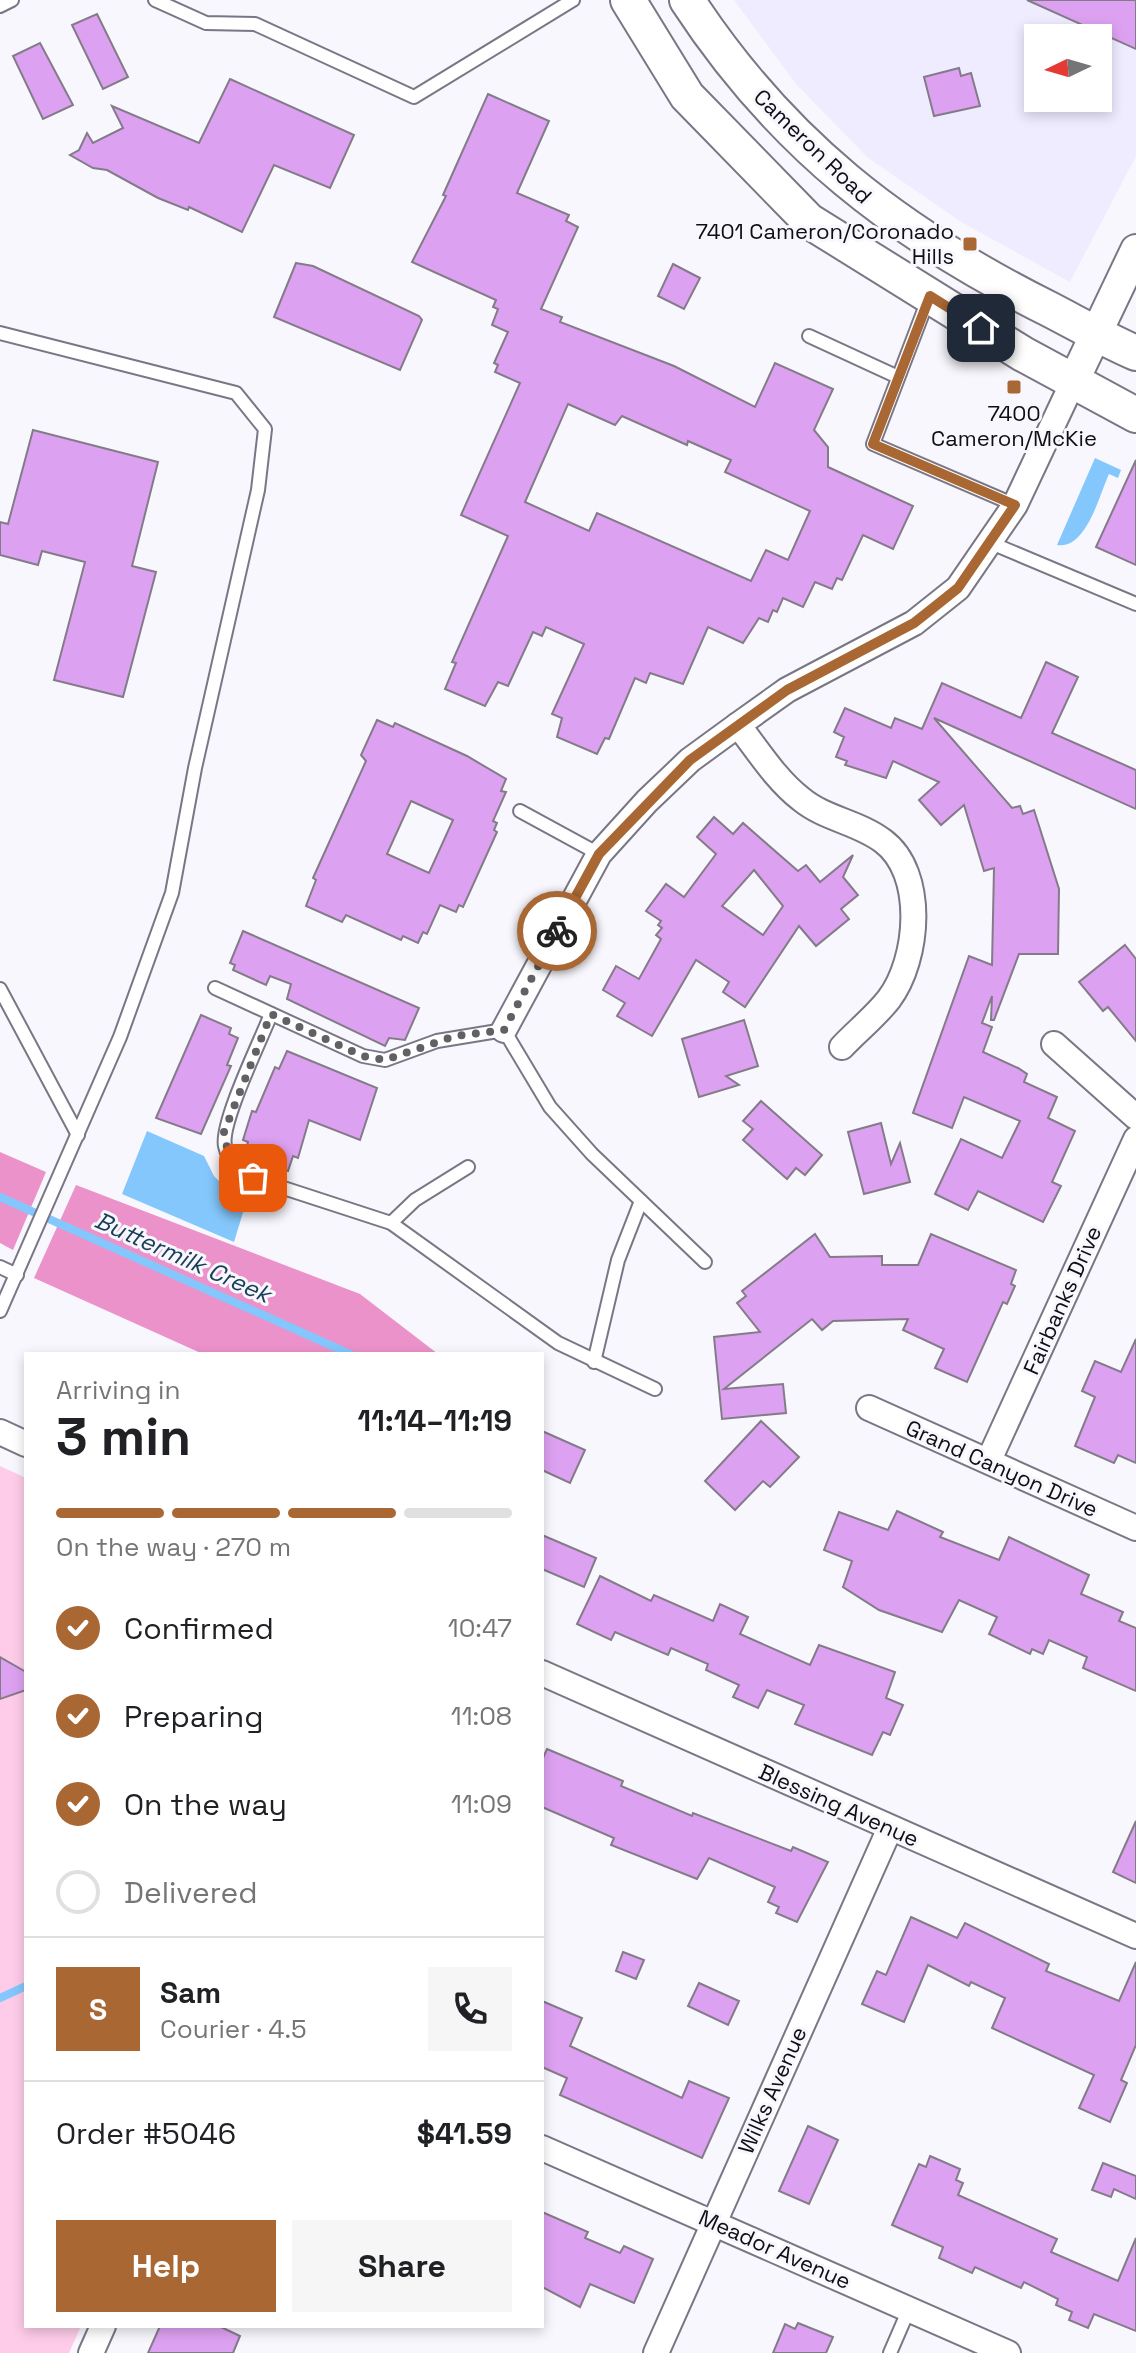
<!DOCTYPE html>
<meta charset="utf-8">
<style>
:root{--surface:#fff;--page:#f6f6f6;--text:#202124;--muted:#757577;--line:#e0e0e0;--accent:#a96733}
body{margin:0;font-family:"Space Grotesk",sans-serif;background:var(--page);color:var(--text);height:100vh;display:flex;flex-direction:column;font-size:30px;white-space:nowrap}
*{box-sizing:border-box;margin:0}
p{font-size:26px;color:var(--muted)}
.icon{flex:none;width:44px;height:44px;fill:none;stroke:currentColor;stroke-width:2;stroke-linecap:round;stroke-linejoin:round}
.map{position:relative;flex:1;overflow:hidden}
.side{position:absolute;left:24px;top:1352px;width:520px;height:976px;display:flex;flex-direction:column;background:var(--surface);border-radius:0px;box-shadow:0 4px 12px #0003}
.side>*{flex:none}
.needle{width:52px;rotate:265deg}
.buttons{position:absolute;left:1024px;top:24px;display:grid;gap:16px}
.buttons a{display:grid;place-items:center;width:88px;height:88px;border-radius:0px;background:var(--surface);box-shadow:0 4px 12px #0003;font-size:40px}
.pin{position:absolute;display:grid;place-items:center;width:68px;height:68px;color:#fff;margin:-34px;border-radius:16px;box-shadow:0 4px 12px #0006}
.courier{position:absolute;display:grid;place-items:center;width:80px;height:80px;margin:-40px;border:6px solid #a96733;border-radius:50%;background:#fff;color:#222;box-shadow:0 2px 10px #0007}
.summary em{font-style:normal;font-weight:700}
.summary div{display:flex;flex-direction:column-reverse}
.summary{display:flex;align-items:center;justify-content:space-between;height:136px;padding:0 32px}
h1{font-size:52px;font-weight:700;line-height:60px}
.bar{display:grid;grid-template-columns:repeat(4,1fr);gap:12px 8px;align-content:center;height:96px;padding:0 32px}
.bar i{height:10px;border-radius:6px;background:var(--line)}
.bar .selected{background:var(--accent)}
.bar p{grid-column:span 4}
.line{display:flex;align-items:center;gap:20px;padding:0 32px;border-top:2px solid var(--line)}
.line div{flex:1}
.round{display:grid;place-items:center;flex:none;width:84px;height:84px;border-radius:0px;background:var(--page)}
ol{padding:0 32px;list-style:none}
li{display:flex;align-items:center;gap:24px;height:88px}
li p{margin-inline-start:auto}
li .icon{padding:8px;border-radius:50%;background:var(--accent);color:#fff;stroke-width:4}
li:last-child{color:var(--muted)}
li i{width:44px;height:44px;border:4px solid var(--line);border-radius:50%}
.button{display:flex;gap:16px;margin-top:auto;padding:16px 32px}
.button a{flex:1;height:92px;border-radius:0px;background:var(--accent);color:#fff;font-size:32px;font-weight:700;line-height:92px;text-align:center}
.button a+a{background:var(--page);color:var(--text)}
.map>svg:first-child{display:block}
.built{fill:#efecff;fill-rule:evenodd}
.green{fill:#fecce9}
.forest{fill:#eb92ca}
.water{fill:#84c7fc}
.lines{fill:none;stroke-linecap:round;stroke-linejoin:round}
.stream{stroke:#84c7fc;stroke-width:8}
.building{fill:#dda1f1;stroke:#847b88;stroke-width:2;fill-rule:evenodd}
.service-casing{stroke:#797785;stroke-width:16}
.minor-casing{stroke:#797785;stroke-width:28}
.tertiary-casing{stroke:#797785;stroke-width:34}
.secondary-casing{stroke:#797785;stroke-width:38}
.service{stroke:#fff;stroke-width:12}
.minor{stroke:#fff;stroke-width:24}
.tertiary{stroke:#fff;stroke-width:30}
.secondary{stroke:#fff;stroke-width:34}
.done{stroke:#616065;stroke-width:8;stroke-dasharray:0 14.4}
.route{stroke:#a96733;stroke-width:10}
.poi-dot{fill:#a96733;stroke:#f8f7fd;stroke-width:3}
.labels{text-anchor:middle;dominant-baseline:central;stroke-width:6;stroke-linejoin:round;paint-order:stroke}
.street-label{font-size:22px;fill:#0f0e13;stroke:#f8f7fd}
.poi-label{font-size:22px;fill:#0f0e13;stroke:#f8f7fd;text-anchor:end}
.water-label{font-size:24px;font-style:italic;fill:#193e58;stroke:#f8f7fd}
</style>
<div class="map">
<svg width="1136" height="2353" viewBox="0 0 1136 2353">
<rect width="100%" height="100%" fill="#f8f7fd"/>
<!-- built -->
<path class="built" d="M734,0H1136V156L1070,282L963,223L868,158L796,84ZM1038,38H1098V98H1038Z"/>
<!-- green -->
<polygon class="green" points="0,1466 26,1478 26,2326 81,2326 69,2353 0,2353"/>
<!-- forest -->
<g class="forest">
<polygon points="0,1152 46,1172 13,1250 0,1243"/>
<polygon points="76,1185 360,1294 438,1354 203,1354 34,1278"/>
</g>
<!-- water -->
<g class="water">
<path d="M1095,458L1121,470L1118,478L1109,474C1099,496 1086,550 1057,545Z"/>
<polygon points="147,1131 204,1156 214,1176 226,1188 248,1196 234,1242 122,1194"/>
</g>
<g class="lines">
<!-- stream -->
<g class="stream">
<polyline points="0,1197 350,1354"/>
<polyline points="0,1998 26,1986"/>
</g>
</g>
<!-- building -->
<g class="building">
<polygon points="1027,0 1136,0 1136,49"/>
<polygon points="97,14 128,77 103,89 72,25"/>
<polygon points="40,43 73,105 43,119 13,56"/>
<polygon points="959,68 961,76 971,73 980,106 934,116 924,77"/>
<polygon points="230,79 354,135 330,188 274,165 242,232 189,207 188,210 158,198 107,170 93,168 70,155 79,150 87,133 93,143 123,128 112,106 199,143"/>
<path d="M488,94L549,121L517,193L569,215L566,221L578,227L541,309L562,317L560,322L674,366L755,407L775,363L833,389L814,430L828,447V467L913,506L893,549L863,535L842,580L837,578L832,589L815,582L803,607L783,598L777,612L773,610L768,622L759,618L743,643L708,627L683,684L650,673L646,683L635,678L609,739L605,738L597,754L557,737L562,718L552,714L584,644L546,627L542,636L533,632L508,686L498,682L485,706L445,689L456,663L452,662L508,536L461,515L520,383L495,372L498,365L494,363L508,332L492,325L498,309L493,307L496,300L412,262L446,196L443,195ZM568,404L615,425L622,416L687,445L688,441L731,460L725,472L810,511L788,560L766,550L751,581L597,513L589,531L525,502Z"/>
<polygon points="296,263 313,266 419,316 422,320 400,370 274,317"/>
<polygon points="673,264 700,278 684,309 658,296"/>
<polygon points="33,430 158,462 132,566 156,572 123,697 54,680 85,562 42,551 38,565 0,555 0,522 8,524"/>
<polygon points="1136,460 1136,565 1096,547"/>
<polygon points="1046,662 1078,677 1052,733 1136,770 1136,809 934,718 1012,808 1020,806 1023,814 1034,810 1059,889 1058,954 1019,954 994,1020 991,1020 992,996 982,1023 992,1027 983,1052 1018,1068 1027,1074 1024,1082 1057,1097 1048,1118 1075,1131 1052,1182 1061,1186 1043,1222 978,1191 968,1210 935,1194 961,1139 1002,1158 1020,1121 964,1097 952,1128 913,1113 969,956 992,965 994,868 984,871 964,805 941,825 919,800 939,782 893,761 886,778 845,765 847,761 836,757 844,737 834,732 845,708 891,728 895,718 922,729 942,683 1021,718"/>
<path d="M377,720L393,727L395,723L467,756L506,779L501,791L506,792L493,821L497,823L494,830L497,832L463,907L459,905L456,912L440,905L427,934L423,932L418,943L403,936L401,940L346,915L342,922L306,906L316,880L313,878L366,761L361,755ZM411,801L453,820L429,873L387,854Z"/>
<path d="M714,817L733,834L743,823L798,871L806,865L820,882L853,855L843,877L858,895L841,909L849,919L816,946L799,926L745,1007L723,992L729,982L696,960L652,1036L617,1016L625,1003L603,990L616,966L639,979L661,939L656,935L662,928L658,925L661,921L646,911L666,884L684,897L716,854L697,837ZM754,870L783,906L763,935L722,906Z"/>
<polygon points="243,931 419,1008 405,1040 389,1038 385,1046 287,999 291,984 270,976 266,985 233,970 235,965 230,963"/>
<polygon points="1125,945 1136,959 1136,1041 1108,1007 1103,1011 1079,982"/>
<polygon points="201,1015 231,1028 229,1034 238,1038 227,1065 231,1066 201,1134 156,1118"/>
<polygon points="744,1020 758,1066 726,1076 739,1085 699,1097 682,1039"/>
<polygon points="287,1051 377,1088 360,1140 309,1120 298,1158 293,1156 288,1171 259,1162 261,1156 245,1151 248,1142 243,1140 252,1111 256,1112 275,1067 279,1069"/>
<polygon points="761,1101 822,1155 805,1175 796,1168 787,1179 743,1140 753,1129 743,1121"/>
<polygon points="881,1123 891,1164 900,1143 910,1182 864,1194 848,1132"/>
<polygon points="815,1234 830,1257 882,1256 882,1265 918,1265 931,1234 1016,1270 1011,1284 1015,1286 1007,1304 1003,1302 967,1382 935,1368 944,1349 903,1330 908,1319 833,1321 822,1330 812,1319 724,1389 783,1384 786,1413 722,1419 714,1337 760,1332 737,1303 746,1296 742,1291"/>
<polygon points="1136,1339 1136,1463 1118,1455 1114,1463 1075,1446 1095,1397 1082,1391 1095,1361 1121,1372"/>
<polygon points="761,1421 799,1457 770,1487 763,1481 735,1510 705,1481"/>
<polygon points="542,1431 585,1450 570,1483 542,1470"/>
<polygon points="897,1511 943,1532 940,1537 999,1560 1009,1537 1089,1575 1081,1594 1123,1612 1119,1621 1136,1628 1136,1691 1083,1668 1087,1657 1049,1640 1043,1654 1032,1649 1030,1654 989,1634 997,1617 959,1600 942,1632 879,1610 843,1587 852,1561 824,1550 839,1512 888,1530"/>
<polygon points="542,1535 596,1558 584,1587 542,1569"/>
<polygon points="600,1576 651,1601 654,1595 713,1621 720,1604 748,1617 740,1634 810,1665 819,1645 895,1672 886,1698 903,1705 890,1735 883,1732 872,1755 795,1724 804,1705 767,1690 758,1708 733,1697 739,1685 706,1670 708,1664 671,1648 668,1655 615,1632 611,1640 577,1624"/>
<polygon points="0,1657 26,1672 26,1690 0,1699"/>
<polygon points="547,1749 623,1781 621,1786 692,1816 693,1813 791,1851 793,1847 828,1862 797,1922 776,1913 779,1907 768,1902 775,1887 709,1858 697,1879 611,1845 614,1838 542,1807 542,1760"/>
<polygon points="1136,1821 1136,1883 1113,1872"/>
<polygon points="911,1917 957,1938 965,1923 1049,1964 1046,1971 1119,2001 1136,1962 1136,2045 1121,2080 1127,2083 1110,2122 1079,2108 1094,2075 992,2028 1005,1998 971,1982 969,1986 928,1965 904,2022 862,2004 877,1971 886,1975"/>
<polygon points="623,1952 644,1960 636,1979 616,1971"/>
<polygon points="699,1983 739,2001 728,2025 688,2006"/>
<polygon points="542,2001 582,2018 570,2046 682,2098 689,2081 729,2098 702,2158 560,2095 567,2078 542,2067"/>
<polygon points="808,2126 838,2140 809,2204 779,2191"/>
<polygon points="930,2156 960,2169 956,2180 963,2183 958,2195 1057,2239 1051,2252 1118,2281 1136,2238 1136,2331 1094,2314 1088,2328 1069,2320 1072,2312 1056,2305 1058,2299 1024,2282 1021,2288 975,2267 972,2273 939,2258 943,2247 892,2225 919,2164 926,2167"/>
<polygon points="1103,2163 1136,2176 1136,2199 1114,2189 1111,2197 1092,2190"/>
<polygon points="542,2212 588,2232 585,2238 620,2253 624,2246 653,2259 634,2303 590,2284 580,2307 542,2287"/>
<polygon points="798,2323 833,2337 826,2353 773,2353 785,2324 795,2329"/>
<polygon points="160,2326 219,2326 240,2336 233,2353 148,2353"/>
</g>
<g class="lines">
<!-- service casing -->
<g class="service-casing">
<g id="service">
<polyline points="155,0 206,23 255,24 414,97 573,0"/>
<polyline points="0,6 12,0"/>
<polyline points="929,297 873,444 1015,505"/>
<polyline points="0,333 236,393 265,429 258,490 195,768 172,893 120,1037 0,1311"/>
<polyline points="809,336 898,377"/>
<polyline points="991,543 1136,604"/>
<polyline points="520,811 599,854"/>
<polyline points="215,988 363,1056 385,1060 437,1041 504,1030 550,1107 592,1154 705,1262"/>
<polyline points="0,989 78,1135"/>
<path d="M271,1014C261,1040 220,1123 225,1146C228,1161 240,1170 253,1178L391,1223L415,1200L468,1167"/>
<polyline points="391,1223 558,1343 655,1389"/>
<polyline points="0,1267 17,1275"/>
<polyline points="594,1362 618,1260 641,1201"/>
<polyline points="890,2353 909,2309"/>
</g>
</g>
<!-- minor casing -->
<g class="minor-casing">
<g id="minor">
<path d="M738,725C757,749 776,780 801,799C825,819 858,822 883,841C926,873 919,959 889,999C876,1016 857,1031 842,1047"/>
<polyline points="504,1030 599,854 647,801 690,760 738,725 787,690 914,623 958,588 1015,505 1073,382"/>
<polyline points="1054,1044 1136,1117"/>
<polyline points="869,1408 1136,1528"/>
<polyline points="0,1432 26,1444"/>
<polyline points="989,1460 1136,1139"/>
<polyline points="542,1673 1136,1936"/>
<polyline points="542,2148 1008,2353"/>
<polyline points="91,2353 103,2326"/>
<polyline points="656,2353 890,1828"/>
</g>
</g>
<!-- tertiary casing -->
<g class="tertiary-casing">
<polyline id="tertiary" points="1073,382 1136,250"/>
</g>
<!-- secondary casing -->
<g class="secondary-casing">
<g id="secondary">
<polyline points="628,0 687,96 809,221 1023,354 1136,415"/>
<path d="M687,0C781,144 897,233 1049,309C1078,324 1106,340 1136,353"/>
</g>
</g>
<!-- service -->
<use href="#service" class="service"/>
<!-- minor -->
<use href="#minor" class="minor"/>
<!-- tertiary -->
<use href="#tertiary" class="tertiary"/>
<!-- secondary -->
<use href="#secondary" class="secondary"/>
</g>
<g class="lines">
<!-- done -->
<polyline class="done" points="253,1178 229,1158 224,1132 271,1014 363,1056 385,1060 455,1036 504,1030 557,931"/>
<!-- route -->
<polyline class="route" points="557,931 599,854 690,760 787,690 914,623 933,608 958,588 1015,505 873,444 930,296 981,328"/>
</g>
<!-- markers -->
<g class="poi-dot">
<rect x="962" y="236" width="16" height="16" rx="4"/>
<rect x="1006" y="379" width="16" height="16" rx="4"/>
</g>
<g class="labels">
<!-- street labels -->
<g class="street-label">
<text transform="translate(813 146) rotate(44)">Cameron Road</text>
<text transform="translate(1062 1300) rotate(-66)">Fairbanks Drive</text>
<text transform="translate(1002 1468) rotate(24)">Grand Canyon Drive</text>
<text transform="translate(839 1805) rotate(24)">Blessing Avenue</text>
<text transform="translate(772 2090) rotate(-66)">Wilks Avenue</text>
<text transform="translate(775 2249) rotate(24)">Meador Avenue</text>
</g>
<!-- poi labels -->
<g class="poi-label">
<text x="954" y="231">7401 Cameron/Coronado<tspan x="954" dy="25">Hills</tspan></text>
<text x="1014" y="413" text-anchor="middle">7400<tspan x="1014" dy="25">Cameron/McKie</tspan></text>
</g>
<!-- water labels -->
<g class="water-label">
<text transform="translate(183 1257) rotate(24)">Buttermilk Creek</text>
</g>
</g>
</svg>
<div class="buttons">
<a><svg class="needle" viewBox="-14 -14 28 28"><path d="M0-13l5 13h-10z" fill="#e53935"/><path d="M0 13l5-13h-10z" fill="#757577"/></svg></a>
</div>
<div class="pin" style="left:253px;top:1178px;background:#ea580c"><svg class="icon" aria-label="bag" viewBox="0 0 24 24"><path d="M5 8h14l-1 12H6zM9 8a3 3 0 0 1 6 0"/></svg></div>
<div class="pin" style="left:981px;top:328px;background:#1f2937"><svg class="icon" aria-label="home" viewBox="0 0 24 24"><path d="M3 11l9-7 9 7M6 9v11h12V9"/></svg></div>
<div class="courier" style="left:557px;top:931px"><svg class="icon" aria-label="bike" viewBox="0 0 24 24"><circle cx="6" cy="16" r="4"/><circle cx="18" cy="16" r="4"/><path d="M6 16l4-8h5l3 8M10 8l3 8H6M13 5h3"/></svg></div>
<section class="side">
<div class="summary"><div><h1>3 min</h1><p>Arriving in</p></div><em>11:14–11:19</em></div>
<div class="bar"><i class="selected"></i><i class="selected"></i><i class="selected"></i><i></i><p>On the way · 270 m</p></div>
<ol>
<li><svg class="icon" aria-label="check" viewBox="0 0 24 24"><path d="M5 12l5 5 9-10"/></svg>Confirmed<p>10:47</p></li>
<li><svg class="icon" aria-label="check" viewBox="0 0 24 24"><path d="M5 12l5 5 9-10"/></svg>Preparing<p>11:08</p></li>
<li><svg class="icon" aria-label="check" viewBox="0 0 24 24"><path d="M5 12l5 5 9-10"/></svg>On the way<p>11:09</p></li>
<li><i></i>Delivered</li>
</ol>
<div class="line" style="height:144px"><b class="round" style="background:var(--accent);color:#fff">S</b><div><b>Sam</b><p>Courier · 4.5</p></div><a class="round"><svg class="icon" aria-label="phone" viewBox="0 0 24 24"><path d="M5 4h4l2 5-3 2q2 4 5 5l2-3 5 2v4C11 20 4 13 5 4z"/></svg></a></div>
<div class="line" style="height:104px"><div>Order #5046</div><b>$41.59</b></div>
<div class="button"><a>Help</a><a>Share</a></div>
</section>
</div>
